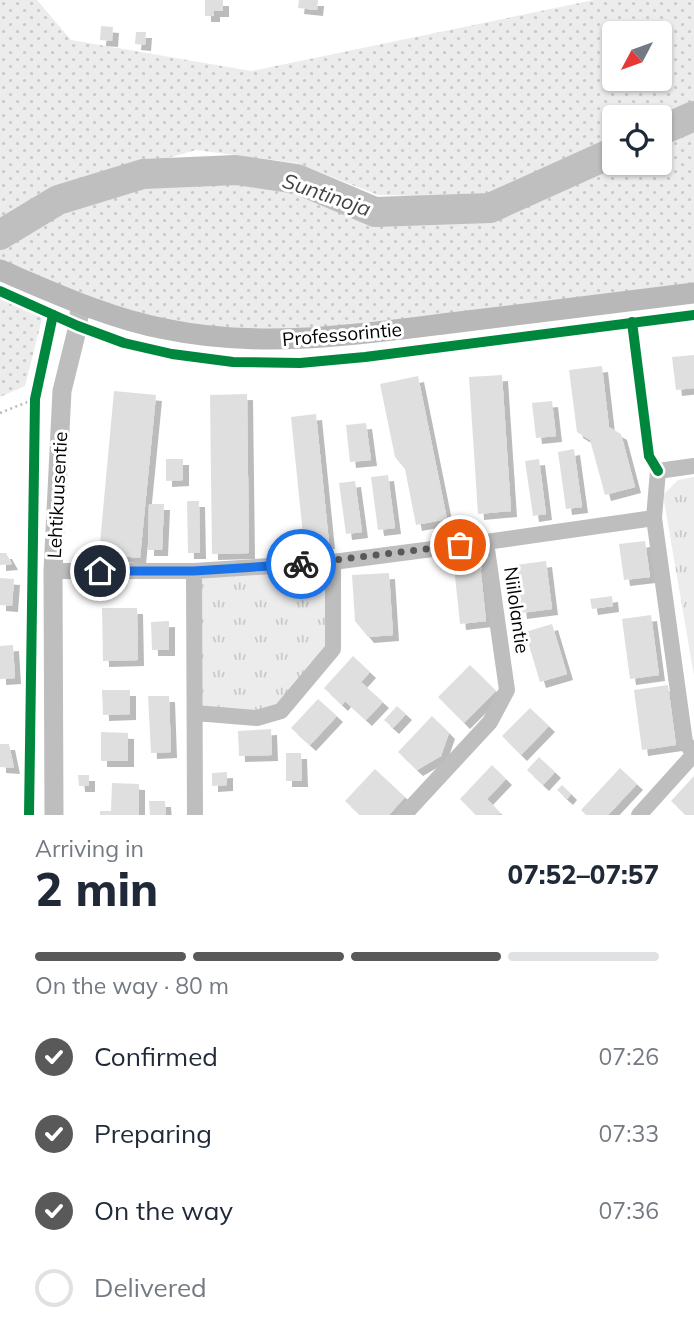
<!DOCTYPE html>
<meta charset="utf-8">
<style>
:root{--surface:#fff;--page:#f6f6f7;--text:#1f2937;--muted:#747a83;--line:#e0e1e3;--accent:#595959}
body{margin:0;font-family:Mulish,sans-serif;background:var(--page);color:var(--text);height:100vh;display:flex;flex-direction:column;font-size:26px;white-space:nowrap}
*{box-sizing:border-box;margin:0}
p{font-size:23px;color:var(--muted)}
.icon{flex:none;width:38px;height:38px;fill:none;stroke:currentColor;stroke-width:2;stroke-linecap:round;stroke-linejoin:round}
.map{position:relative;height:815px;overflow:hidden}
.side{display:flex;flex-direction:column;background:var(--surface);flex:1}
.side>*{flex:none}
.needle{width:46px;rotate:229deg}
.tools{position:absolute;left:602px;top:21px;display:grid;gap:14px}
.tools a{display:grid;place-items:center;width:70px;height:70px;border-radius:7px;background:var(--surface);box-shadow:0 2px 5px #0004;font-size:35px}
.pin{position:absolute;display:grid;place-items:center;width:60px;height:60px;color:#fff;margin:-30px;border:4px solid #fff;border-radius:50%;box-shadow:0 2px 7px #0007}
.courier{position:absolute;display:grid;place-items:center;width:70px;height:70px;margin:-35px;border:5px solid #1a73e8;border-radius:50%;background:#fff;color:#222;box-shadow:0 2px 9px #0007}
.overview em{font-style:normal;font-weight:800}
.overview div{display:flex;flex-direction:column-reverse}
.overview{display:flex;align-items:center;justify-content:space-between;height:119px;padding:0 35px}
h1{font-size:46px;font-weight:800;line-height:52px}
.bar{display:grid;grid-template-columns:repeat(4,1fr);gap:10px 7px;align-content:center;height:84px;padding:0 35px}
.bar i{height:9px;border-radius:5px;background:var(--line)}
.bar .selected{background:var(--accent)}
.bar p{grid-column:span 4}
ol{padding:0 35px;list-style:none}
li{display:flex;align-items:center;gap:21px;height:77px}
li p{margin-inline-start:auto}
li .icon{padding:7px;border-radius:50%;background:var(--accent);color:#fff;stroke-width:4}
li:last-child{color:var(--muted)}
li i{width:38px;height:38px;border:4px solid var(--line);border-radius:50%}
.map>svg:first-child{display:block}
.grass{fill:url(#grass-dots);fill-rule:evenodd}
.park{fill:url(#park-tufts)}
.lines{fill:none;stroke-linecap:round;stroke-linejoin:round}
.river{stroke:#bfbfbf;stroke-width:30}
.building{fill:#dfdfdf;filter:url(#shadow)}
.path{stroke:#b9b9b9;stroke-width:2.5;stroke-dasharray:2 3.5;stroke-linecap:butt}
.minor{stroke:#bebebe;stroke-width:16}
.tertiary{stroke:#bebebe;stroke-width:19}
.secondary{stroke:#b8b8b8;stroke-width:21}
.cycleway-casing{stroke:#fff;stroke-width:15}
.cycleway{stroke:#00873e;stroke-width:10}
.done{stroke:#595959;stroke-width:7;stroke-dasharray:0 12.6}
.route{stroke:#1a73e8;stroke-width:9}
.labels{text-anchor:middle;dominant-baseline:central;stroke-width:6;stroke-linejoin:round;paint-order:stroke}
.street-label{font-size:19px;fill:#000;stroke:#fff}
.water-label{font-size:21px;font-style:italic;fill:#444;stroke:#fff}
</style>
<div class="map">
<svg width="694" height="815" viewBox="0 0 694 815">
<defs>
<pattern id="grass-dots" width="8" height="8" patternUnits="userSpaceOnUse" patternTransform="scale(1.75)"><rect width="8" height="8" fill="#ececec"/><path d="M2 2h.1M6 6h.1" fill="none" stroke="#c9c9c9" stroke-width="1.8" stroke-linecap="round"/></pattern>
<pattern id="park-tufts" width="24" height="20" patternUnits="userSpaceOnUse" patternTransform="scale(1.75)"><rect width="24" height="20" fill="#ececec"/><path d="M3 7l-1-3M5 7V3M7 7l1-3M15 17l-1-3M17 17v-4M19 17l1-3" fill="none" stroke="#c9c9c9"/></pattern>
<filter id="shadow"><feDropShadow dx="6" dy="6" stdDeviation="0" flood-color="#0004"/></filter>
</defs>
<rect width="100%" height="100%" fill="#fff"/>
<!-- grass -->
<g class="grass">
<path d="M0,0H37L71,40L251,71L594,0H694V108L660,123V117H614V143L485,198L378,195L297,163L196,150L66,187L0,228ZM614,33H660V79H614Z"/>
<polygon points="694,116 694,293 223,338 0,270 0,236 143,174 236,170 297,179 375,212 490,208 614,152 614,163 660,163 660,131"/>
<polygon points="0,293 44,311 25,386 0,397"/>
</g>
<!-- park -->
<g class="park">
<polygon points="694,477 694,676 663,495 678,480"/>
<polygon points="333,562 333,649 281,711 195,713 194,571"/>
</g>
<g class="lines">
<!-- river -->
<g class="river">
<polyline points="660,131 694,116"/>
<polyline points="0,235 58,200 143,174 236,170 297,179 375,212 490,208 614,152"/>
</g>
</g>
<!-- building -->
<g class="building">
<polygon points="205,0 223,0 223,11 214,11 214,16 205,16"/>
<polygon points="299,0 318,0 317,10 298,8"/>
<polygon points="101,26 113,27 112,41 100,40"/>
<polygon points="136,32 146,32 145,45 135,44"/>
<polygon points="694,355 694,388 676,390 672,357"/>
<polygon points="602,366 609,427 621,434 635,487 605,495 590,440 577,432 569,370"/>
<polygon points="502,375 511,511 478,514 469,377"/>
<polygon points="418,376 447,519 416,525 405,469 395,457 380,384"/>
<polygon points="114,391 156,395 140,558 99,554"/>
<polygon points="247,394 249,553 212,554 210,395"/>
<polygon points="552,401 556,436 536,438 532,403"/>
<polygon points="316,414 329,543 304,545 291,417"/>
<polygon points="366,423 371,460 350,462 346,425"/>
<polygon points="574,449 582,507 566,509 558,452"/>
<polygon points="166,459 183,459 183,480 166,481"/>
<polygon points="539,459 546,514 533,516 525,461"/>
<polygon points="388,475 395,528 378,530 371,477"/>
<polygon points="355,481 362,532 346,534 339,483"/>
<polygon points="187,501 199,501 200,553 188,553"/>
<polygon points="149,504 164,504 162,550 148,550"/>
<polygon points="645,541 650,577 624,580 619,544"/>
<polygon points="0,553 6,553 12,564 0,565"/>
<polygon points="546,561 552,609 521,613 515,565"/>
<polygon points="480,563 486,621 460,624 454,566"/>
<polygon points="389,573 393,635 368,637 355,621 352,575"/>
<polygon points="0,578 14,579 12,606 0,605"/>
<polygon points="612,596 613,606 592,609 590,599"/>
<polygon points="102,608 137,608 138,660 103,661"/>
<polygon points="651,615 659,675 630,679 622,619"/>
<polygon points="169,621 169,650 152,650 151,622"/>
<polygon points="552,624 567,674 540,682 525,632"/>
<polygon points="13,645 15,678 0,679 0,646"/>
<polygon points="353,656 370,672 361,682 383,702 366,720 345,701 342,705 324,688"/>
<polygon points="470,665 496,691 464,723 438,697"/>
<polygon points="668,685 676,745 642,750 634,690"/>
<polygon points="102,690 130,690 130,714 103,715"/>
<polygon points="148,696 169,696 171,752 151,753"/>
<polygon points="318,699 337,716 310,745 291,728"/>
<polygon points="397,706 406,714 393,728 384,720"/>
<polygon points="530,708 549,726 521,755 502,736"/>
<polygon points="432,716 449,733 441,756 417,770 398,752"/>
<polygon points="271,729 272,755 239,756 238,731"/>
<polygon points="101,732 128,733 128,761 101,761"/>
<polygon points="0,744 9,744 14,768 0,767"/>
<polygon points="286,753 301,753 302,781 286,781"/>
<polygon points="539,757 555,772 543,785 527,770"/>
<polygon points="492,765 506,779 487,799 501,814 476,815 460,799"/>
<polygon points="620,768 637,784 608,815 586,815 581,810"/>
<polygon points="375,769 405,797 389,815 360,815 345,801"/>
<polygon points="227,772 227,785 212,786 212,773"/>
<polygon points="78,775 89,775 89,786 79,786"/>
<polygon points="694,776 694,815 686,815 671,801"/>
<polygon points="112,783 139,784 139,815 100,815 100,811 111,811"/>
<polygon points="562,785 571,794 567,799 557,790"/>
<polygon points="149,801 165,801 166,815 150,815"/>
</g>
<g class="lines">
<!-- path -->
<polyline class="path" points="0,413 35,399"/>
<!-- minor -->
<g class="minor">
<polyline points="694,466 658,471 654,518 685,742 694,754"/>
<polyline points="333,562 486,542"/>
<polyline points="53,571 194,571"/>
<polyline points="195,815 194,571 333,562 333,649 281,711 257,718 195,713"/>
<polyline points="404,815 490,722 507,690 486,542 654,518"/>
<polyline points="639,815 694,754"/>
</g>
<!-- tertiary -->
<polyline class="tertiary" points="54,815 53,571 62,391 78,326 80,304"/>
<!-- secondary -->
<path class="secondary" d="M0,270C54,293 108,318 165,329C260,349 356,335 451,323C532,313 613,303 694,293"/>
<!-- cycleway casing -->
<g class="cycleway-casing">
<g id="cycleway">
<polyline points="0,291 78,326 124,343 172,354 233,362 300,363 365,357 694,315"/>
<polyline points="632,322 649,456 658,471"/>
<polyline points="29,815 35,399 53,315"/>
</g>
</g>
<!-- cycleway -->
<use href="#cycleway" class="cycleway"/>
</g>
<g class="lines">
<!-- done -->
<polyline class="done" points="301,564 460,545"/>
<!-- route -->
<polyline class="route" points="100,571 194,571 301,564"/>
</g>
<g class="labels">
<!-- street labels -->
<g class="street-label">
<text transform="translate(342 334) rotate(-5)">Professorintie</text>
<text transform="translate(57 495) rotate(-87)">Lehtikuusentie</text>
<text transform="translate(517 610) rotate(82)">Niilolantie</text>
</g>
<!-- water labels -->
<g class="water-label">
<text transform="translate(327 194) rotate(19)">Suntinoja</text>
</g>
</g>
</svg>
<div class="tools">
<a><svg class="needle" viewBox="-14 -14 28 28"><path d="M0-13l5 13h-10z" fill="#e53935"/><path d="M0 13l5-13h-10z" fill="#747a83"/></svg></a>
<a><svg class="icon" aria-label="locate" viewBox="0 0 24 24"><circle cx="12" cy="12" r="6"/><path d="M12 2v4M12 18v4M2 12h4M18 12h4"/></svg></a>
</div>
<div class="pin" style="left:460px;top:545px;background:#ea580c"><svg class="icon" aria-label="bag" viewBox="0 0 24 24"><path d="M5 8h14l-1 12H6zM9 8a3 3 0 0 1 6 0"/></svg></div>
<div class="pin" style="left:100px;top:571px;background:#1f2937"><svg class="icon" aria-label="home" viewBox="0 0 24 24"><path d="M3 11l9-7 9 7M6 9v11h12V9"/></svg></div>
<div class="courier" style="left:301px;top:564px"><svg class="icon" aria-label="bike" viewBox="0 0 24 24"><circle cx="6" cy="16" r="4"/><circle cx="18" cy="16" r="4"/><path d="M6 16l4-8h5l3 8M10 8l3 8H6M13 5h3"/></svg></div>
</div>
<section class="side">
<div class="overview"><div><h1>2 min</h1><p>Arriving in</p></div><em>07:52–07:57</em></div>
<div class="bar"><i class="selected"></i><i class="selected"></i><i class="selected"></i><i></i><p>On the way · 80 m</p></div>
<ol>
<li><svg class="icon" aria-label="check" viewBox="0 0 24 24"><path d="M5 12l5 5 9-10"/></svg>Confirmed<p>07:26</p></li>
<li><svg class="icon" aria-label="check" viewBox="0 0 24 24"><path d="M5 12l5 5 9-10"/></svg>Preparing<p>07:33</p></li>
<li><svg class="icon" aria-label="check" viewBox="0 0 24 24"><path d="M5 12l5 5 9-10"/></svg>On the way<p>07:36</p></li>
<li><i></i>Delivered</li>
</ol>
</section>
